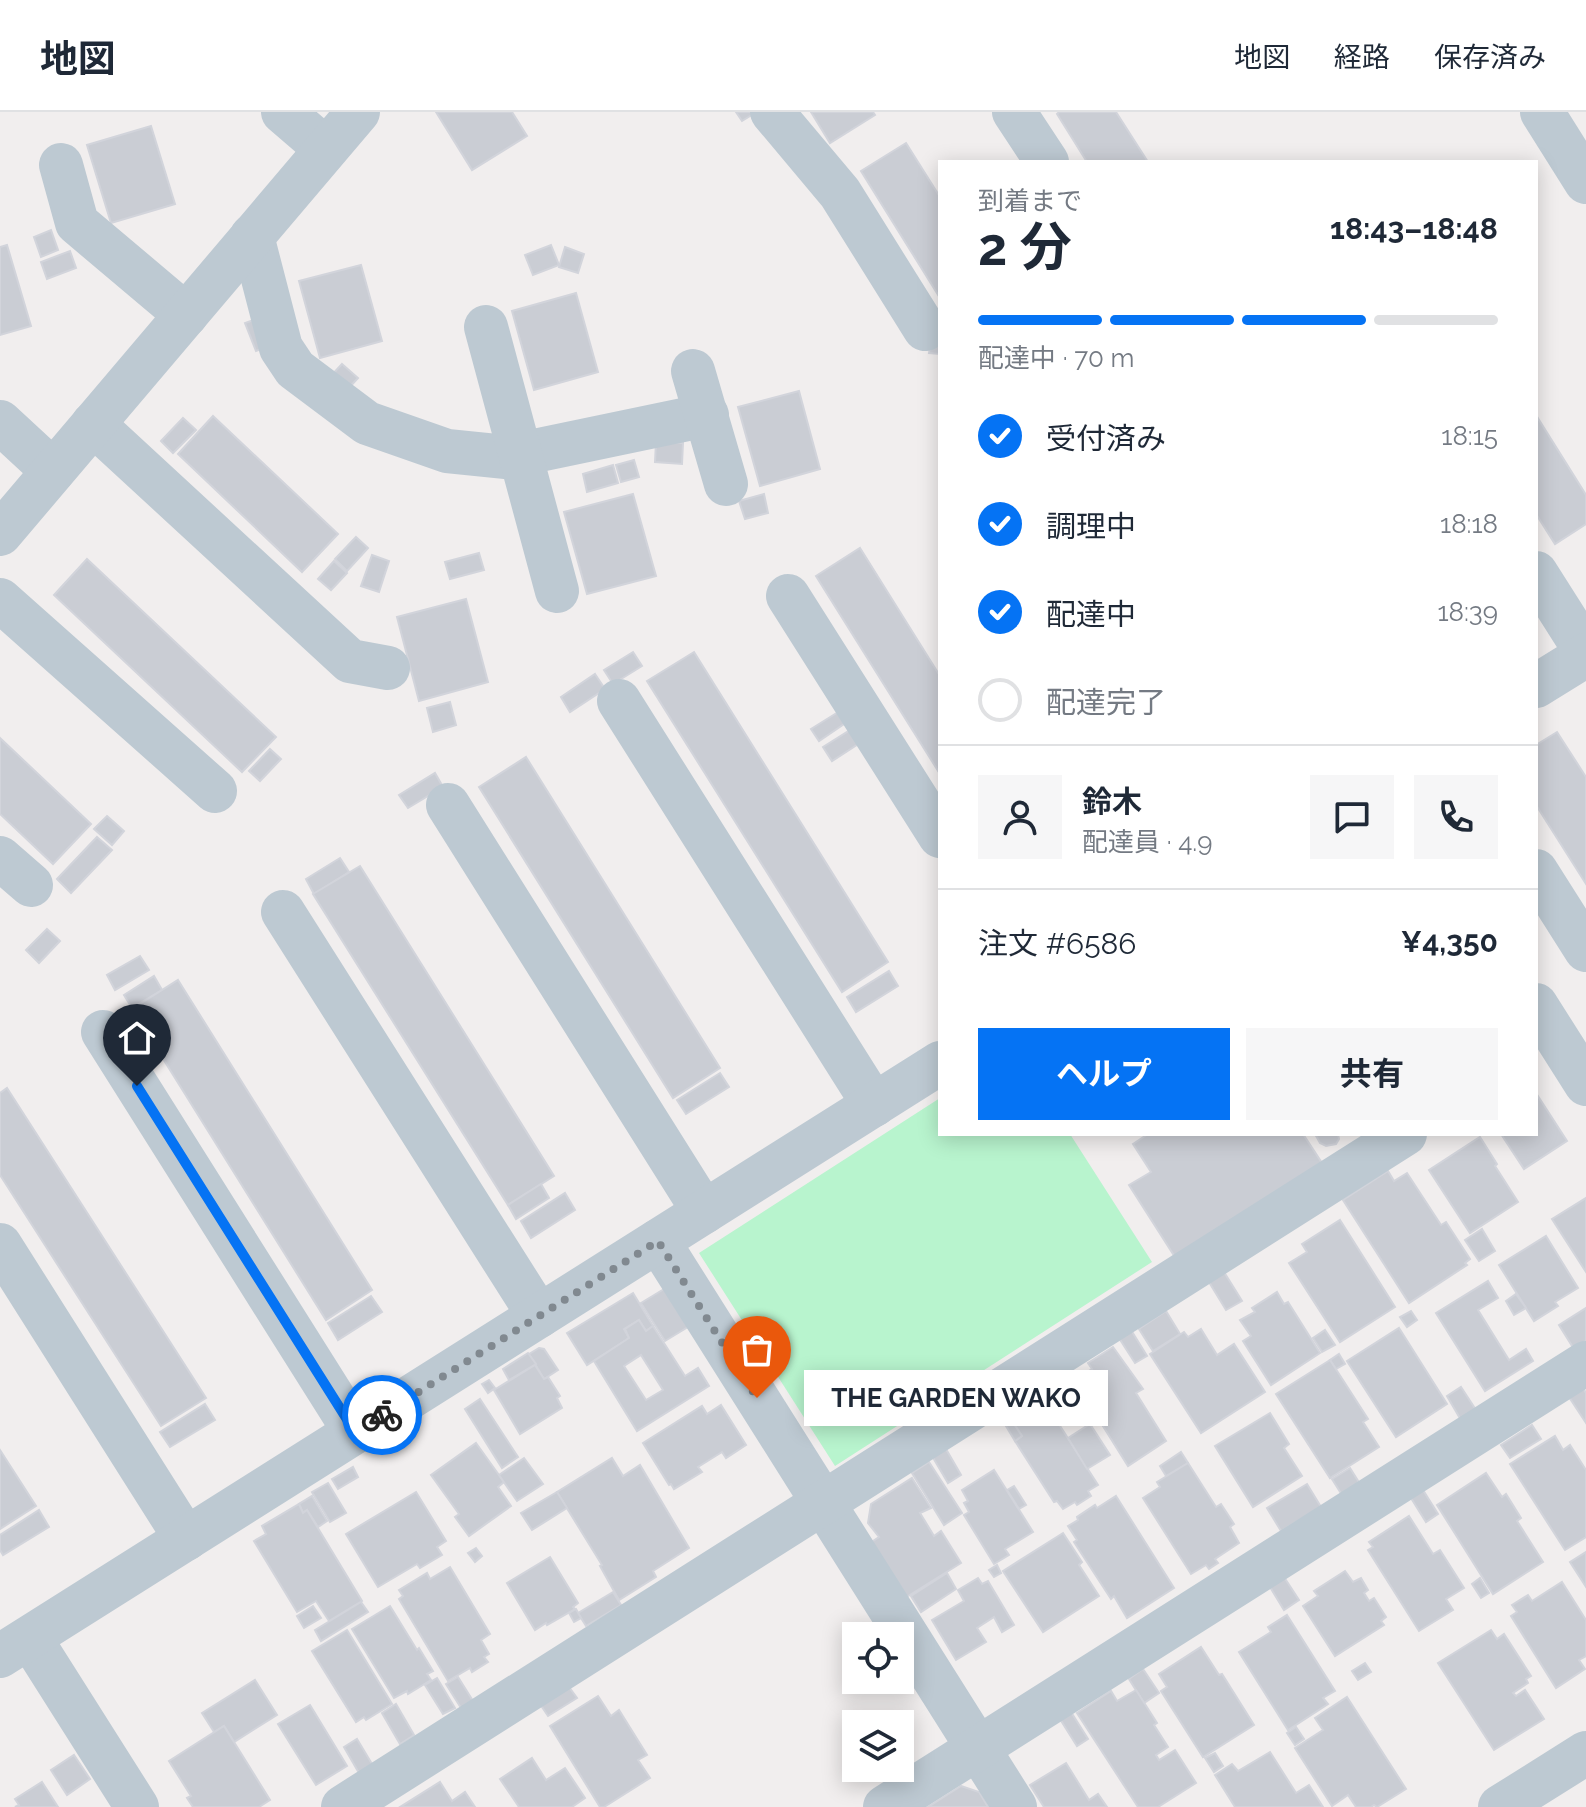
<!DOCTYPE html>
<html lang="ja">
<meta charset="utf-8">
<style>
:root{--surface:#fff;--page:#f6f6f7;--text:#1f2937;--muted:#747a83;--line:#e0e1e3;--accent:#0573f4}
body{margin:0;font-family:Raleway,"Noto Sans JP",sans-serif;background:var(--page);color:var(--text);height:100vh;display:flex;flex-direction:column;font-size:30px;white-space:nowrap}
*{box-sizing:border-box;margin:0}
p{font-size:26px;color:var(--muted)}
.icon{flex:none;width:44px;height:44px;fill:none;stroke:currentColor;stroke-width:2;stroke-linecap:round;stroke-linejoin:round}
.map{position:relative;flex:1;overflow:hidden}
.details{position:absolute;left:938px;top:48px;width:600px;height:976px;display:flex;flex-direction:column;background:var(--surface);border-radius:0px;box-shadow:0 4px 20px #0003}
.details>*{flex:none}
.fabs{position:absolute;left:842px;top:1510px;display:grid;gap:16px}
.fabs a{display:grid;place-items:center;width:72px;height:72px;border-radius:0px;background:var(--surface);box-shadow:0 4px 20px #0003;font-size:40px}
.pin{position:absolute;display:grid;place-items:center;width:68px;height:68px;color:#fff;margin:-82px -34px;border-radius:50% 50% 50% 0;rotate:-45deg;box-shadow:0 0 8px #0007}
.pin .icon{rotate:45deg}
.courier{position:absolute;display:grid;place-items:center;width:80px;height:80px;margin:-40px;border:6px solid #0573f4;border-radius:50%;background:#fff;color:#222;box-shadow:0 2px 10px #0007}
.bubble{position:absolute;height:56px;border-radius:0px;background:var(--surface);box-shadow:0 4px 20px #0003;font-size:26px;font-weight:700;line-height:56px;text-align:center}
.overview em{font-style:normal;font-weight:700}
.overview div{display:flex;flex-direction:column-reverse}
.overview{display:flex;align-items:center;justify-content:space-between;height:136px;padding:0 40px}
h1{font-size:52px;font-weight:700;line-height:60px}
.bar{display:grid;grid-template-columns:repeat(4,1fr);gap:12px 8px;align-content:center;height:96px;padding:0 40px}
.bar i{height:10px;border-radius:6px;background:var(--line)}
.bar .on{background:var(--accent)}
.bar p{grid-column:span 4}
.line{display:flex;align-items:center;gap:20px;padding:0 40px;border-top:2px solid var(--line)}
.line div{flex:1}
.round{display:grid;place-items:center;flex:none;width:84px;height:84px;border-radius:0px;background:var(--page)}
ol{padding:0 40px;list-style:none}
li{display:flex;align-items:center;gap:24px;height:88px}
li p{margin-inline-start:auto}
li .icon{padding:8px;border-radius:50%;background:var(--accent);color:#fff;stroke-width:4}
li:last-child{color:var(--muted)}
li i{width:44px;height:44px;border:4px solid var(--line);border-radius:50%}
.primary-button{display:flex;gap:16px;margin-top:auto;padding:16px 40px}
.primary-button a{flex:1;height:92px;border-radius:0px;background:var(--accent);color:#fff;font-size:32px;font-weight:700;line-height:92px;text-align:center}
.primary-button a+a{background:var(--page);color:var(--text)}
header{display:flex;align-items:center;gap:48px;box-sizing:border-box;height:112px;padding:0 40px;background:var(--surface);border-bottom:2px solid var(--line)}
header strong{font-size:38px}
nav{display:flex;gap:44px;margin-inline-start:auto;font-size:28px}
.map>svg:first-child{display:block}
.green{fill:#b8f4ce}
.building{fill:#cacdd4;stroke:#d2d4db;stroke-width:2;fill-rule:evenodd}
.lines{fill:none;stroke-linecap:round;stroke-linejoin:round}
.minor{stroke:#bdc9d2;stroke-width:44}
.done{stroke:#818990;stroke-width:8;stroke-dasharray:0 14.4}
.route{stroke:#0573f4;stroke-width:10}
</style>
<header>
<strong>地図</strong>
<nav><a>地図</a><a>経路</a><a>保存済み</a></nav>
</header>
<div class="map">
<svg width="1586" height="1695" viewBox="0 0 1586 1695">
<rect width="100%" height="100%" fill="#f1eeee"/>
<!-- green -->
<polygon class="green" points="940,986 940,1022 1070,1022 1152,1150 835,1354 699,1141"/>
<!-- building -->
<g class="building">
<polygon points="436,0 512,0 527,24 472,58"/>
<polygon points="736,0 755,0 755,1 742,9"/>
<polygon points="811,0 873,0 875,3 830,31"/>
<polygon points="1059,0 1116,0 1148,50 1087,50 1057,2"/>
<polygon points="151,14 175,92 111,111 87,33"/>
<polygon points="906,31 940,85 940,186 861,59"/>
<polygon points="51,118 58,138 41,145 34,125"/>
<polygon points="7,133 31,214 0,223 0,135"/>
<polygon points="551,133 559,153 533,163 525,143"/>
<polygon points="565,135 584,142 578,161 559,155"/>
<polygon points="70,139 76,156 47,167 41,150"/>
<polygon points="361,153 382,229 320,246 299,169"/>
<polygon points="576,181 598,260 534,278 512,199"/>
<polygon points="259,206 270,234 256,239 245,211"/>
<polygon points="932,223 940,225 940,242 929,241"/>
<polygon points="342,252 358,266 346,279 330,265"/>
<polygon points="799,279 820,357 760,374 738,295"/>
<polygon points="1536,303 1586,383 1586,412 1555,432 1536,402"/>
<polygon points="213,304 338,422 302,460 178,342"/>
<polygon points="183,306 196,318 173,341 161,329"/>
<polygon points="656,330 683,331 682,352 655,350"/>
<polygon points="634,348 639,365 621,370 616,353"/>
<polygon points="613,353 618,371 587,380 583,362"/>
<polygon points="633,382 656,464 587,482 564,400"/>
<polygon points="764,382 768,401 745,407 739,389"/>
<polygon points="356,425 368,436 347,459 335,447"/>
<polygon points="860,436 940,564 940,662 816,464"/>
<polygon points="479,441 484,458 450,467 445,450"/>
<polygon points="372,443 389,449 379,480 361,474"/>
<polygon points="87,447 276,625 242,660 54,483"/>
<polygon points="334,449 347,461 331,478 318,467"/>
<polygon points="466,487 488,570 419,589 397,505"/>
<polygon points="633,540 642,554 613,572 604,558"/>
<polygon points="694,540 888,850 842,880 647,569"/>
<polygon points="595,562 605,577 570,600 561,585"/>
<polygon points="450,590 456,613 433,620 427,596"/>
<polygon points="843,597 850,608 819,629 811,617"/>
<polygon points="855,615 863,629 832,649 823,635"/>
<polygon points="1557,620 1586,665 1586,772 1536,693 1536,633"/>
<polygon points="0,626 91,712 53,752 0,702"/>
<polygon points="270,637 281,647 260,669 249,659"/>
<polygon points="526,645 720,956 673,986 479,675"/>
<polygon points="435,661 443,675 408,696 399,683"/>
<polygon points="107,704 124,719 112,733 94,717"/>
<polygon points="97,725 112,738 71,781 57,767"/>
<polygon points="340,746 349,760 314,782 306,767"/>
<polygon points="360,754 554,1064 508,1093 313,782"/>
<polygon points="47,817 60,829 39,851 26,838"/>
<polygon points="140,844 149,858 115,878 107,863"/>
<polygon points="889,859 898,874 856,900 847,885"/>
<polygon points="154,864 162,878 132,896 124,883"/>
<polygon points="178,868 372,1178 326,1208 132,897"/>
<polygon points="720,961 729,975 686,1002 677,988"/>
<polygon points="7,976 206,1286 161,1314 0,1063 0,981"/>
<polygon points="1536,981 1567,1029 1524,1057 1501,1022 1536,1022"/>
<polygon points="1148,1022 1303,1022 1322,1051 1175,1145 1129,1073 1151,1060 1133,1032"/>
<polygon points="1315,1022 1338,1022 1339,1027 1336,1032 1326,1034 1320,1031"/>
<polygon points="1480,1025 1497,1052 1495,1054 1518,1090 1470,1121 1429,1058"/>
<polygon points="1388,1059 1394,1069 1407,1061 1441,1113 1446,1110 1470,1147 1465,1151 1467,1153 1409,1191 1343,1088"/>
<polygon points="541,1072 549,1086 516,1107 508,1093"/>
<polygon points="565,1081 575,1098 531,1126 521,1109"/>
<polygon points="1586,1086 1586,1160 1552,1107"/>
<polygon points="1340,1108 1395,1195 1340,1230 1289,1151 1307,1140 1302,1132"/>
<polygon points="1482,1117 1495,1139 1479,1149 1465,1128"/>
<polygon points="1546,1124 1578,1176 1555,1190 1558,1194 1534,1209 1499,1153"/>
<polygon points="1224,1160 1242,1189 1226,1198 1209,1170"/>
<polygon points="1488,1169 1498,1186 1478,1198 1509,1248 1526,1237 1533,1249 1485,1279 1436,1201"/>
<polygon points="664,1177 688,1215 665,1229 641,1191"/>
<polygon points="1277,1180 1284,1192 1288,1190 1320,1241 1271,1273 1243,1229 1251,1224 1240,1208 1255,1200 1252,1196"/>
<polygon points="633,1181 653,1214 646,1219 639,1208 624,1217 629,1226 587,1253 567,1221"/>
<polygon points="1516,1182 1526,1196 1514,1203 1506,1189"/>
<polygon points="371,1184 382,1200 338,1228 328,1211"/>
<polygon points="1586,1196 1586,1229 1574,1237 1559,1213"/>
<polygon points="1166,1199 1180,1222 1153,1239 1139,1217"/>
<polygon points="1411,1199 1417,1208 1407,1215 1400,1205"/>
<path d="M639,1208L646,1219L653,1214L685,1264L698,1256L709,1274L637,1319L594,1249L629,1226L625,1217ZM641,1243L663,1278L646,1288L624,1254Z"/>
<polygon points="1399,1216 1447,1292 1396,1325 1347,1249"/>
<polygon points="1201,1217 1217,1243 1234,1232 1265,1280 1201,1321 1150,1242 1184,1220 1188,1225"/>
<polygon points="1131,1218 1147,1244 1135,1251 1119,1226"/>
<polygon points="1325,1218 1335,1233 1322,1240 1313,1226"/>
<polygon points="1113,1235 1143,1277 1136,1281 1166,1329 1128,1354 1076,1271 1079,1270 1077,1266 1092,1257 1088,1251"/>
<polygon points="539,1236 544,1237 558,1258 544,1267 529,1242"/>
<polygon points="528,1241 536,1252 509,1268 503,1257"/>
<polygon points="1339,1242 1345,1252 1336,1257 1330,1248"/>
<polygon points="1330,1248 1368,1307 1363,1310 1379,1335 1330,1366 1276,1282"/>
<polygon points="535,1253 544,1267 548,1265 560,1284 557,1286 562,1296 520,1322 494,1278"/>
<polygon points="489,1268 495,1276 488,1281 482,1272"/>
<polygon points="1461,1275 1476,1298 1461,1308 1447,1284"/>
<polygon points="1583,1276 1586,1281 1586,1311 1569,1285"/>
<polygon points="480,1287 518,1345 502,1356 465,1297"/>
<polygon points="1044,1289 1098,1373 1088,1379 1091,1384 1077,1393 1075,1390 1063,1397 1057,1389 1054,1390 1015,1329 1022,1324 1012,1309"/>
<polygon points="205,1292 215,1308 170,1335 160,1320"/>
<polygon points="721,1293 746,1333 726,1346 722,1340 698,1355 702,1360 674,1377 671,1372 669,1373 643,1331 702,1294 707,1302"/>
<polygon points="1006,1300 1022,1324 1015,1329 1000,1304"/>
<polygon points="1270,1301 1289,1332 1284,1336 1302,1364 1253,1395 1215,1334"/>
<polygon points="1090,1312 1110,1343 1087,1357 1068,1326"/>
<polygon points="1532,1313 1541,1327 1510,1346 1501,1333"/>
<polygon points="1555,1324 1563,1338 1570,1333 1586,1358 1586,1425 1565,1438 1510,1352"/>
<polygon points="476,1331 504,1370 498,1375 511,1394 469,1424 455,1405 459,1402 431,1363"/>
<polygon points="946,1337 961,1363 948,1371 932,1344"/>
<polygon points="0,1338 36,1394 0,1417"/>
<polygon points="1181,1340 1188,1351 1166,1364 1160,1354"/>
<polygon points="524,1346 543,1372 517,1389 499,1363"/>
<polygon points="612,1346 623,1364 640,1353 689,1436 653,1459 656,1465 619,1488 600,1454 602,1453 557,1380"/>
<polygon points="929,1350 962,1401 944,1413 912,1361"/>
<polygon points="1188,1351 1216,1395 1221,1392 1234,1412 1230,1415 1239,1431 1215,1447 1218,1451 1209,1457 1206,1453 1191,1462 1143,1386 1160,1375 1157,1370"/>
<polygon points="353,1355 358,1365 338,1377 332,1367"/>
<polygon points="1350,1356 1360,1372 1342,1383 1332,1367"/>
<polygon points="994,1358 1033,1420 1005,1437 1009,1443 994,1452 964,1403 969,1400 964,1391 968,1389 962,1378"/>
<polygon points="1486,1361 1502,1385 1506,1382 1521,1406 1517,1409 1543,1450 1493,1482 1437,1393"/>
<polygon points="912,1366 931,1396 920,1401 934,1424 941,1419 961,1451 905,1486 870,1431 879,1425 868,1411 871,1392"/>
<polygon points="328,1371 346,1401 330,1410 312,1380"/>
<polygon points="1307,1372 1321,1395 1281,1419 1267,1396"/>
<polygon points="1014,1374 1026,1393 1019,1397 1007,1378"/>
<polygon points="1423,1378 1438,1402 1426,1410 1411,1386"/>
<polygon points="416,1380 446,1429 437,1435 442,1443 420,1456 417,1452 378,1475 346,1422"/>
<polygon points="557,1380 567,1396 532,1418 521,1401"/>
<polygon points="312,1384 327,1409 318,1415 307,1398 303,1401 299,1392"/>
<polygon points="1116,1384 1174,1476 1127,1506 1114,1484 1111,1487 1074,1430 1077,1428 1068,1414 1078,1408 1077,1405 1095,1393 1097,1396"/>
<polygon points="299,1392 303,1401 307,1398 362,1489 329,1509 316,1489 297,1500 254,1429 266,1422 262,1414"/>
<polygon points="39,1398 49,1415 3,1443 0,1438 0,1423"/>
<polygon points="1409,1404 1433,1442 1440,1438 1464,1476 1446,1487 1453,1498 1419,1519 1368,1438 1373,1435 1369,1430"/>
<polygon points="1063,1421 1082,1450 1079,1453 1099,1484 1043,1520 1003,1459"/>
<polygon points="476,1436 482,1444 475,1450 468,1441"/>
<polygon points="1586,1440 1586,1475 1570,1450"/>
<polygon points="550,1445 578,1491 573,1495 575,1497 547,1513 546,1511 535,1518 507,1471"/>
<polygon points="997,1453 1001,1461 994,1465 989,1458"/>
<polygon points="450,1455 490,1522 481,1528 489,1542 484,1545 488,1550 472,1560 470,1556 448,1569 399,1487 403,1484 399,1478 427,1461 430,1467"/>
<polygon points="1345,1459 1353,1470 1361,1466 1368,1478 1364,1481 1369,1489 1374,1486 1386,1505 1381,1509 1384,1513 1335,1544 1303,1494 1318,1484 1314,1479"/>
<polygon points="947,1461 956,1477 921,1500 911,1484"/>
<polygon points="1284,1465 1299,1488 1284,1498 1270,1475"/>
<polygon points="978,1466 982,1472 988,1469 1014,1513 1002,1520 994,1505 977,1516 986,1530 956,1548 932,1508 964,1489 958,1478"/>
<polygon points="1480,1466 1489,1481 1481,1486 1472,1472"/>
<polygon points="1562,1470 1586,1508 1586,1544 1579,1548 1585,1557 1556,1576 1511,1504 1517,1500 1512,1493 1528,1483 1532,1489"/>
<polygon points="613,1480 621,1493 586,1514 578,1501"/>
<polygon points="361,1490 368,1500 321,1529 315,1518"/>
<polygon points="313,1494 321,1506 304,1516 297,1504"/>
<polygon points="390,1494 417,1538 419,1536 433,1559 427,1562 431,1568 408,1582 407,1579 394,1586 352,1517"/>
<polygon points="576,1497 581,1506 574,1510 569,1501"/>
<polygon points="1287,1503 1335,1579 1323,1586 1328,1592 1288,1618 1239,1540 1271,1520 1268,1515"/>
<polygon points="347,1518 392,1592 366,1608 364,1605 356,1610 312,1539"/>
<polygon points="1491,1518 1497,1527 1504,1522 1531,1564 1526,1567 1528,1571 1513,1581 1516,1584 1525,1578 1544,1607 1494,1638 1438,1551"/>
<polygon points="1201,1535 1219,1563 1222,1562 1254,1613 1203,1645 1161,1579 1167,1575 1159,1562"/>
<polygon points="1365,1551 1371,1560 1358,1568 1352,1559"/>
<polygon points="1143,1557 1159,1581 1144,1591 1129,1567"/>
<polygon points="458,1565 473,1589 461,1596 446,1572"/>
<polygon points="437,1566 455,1596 443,1602 425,1573"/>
<polygon points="255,1568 277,1603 234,1630 224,1614 214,1620 202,1601"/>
<polygon points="569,1575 577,1586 548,1604 540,1592"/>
<polygon points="1136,1578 1157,1611 1154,1613 1168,1635 1156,1643 1159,1648 1175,1638 1196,1671 1158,1695 1138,1695 1077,1601 1111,1579 1117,1589"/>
<polygon points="598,1584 611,1604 619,1598 647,1643 638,1648 650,1666 604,1695 600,1695 550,1614"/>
<polygon points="1347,1585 1406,1677 1377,1695 1374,1693 1371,1695 1356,1695 1348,1683 1332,1694 1295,1636 1323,1618 1315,1606"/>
<polygon points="396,1592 414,1623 400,1632 382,1601"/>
<polygon points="310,1593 347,1654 316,1673 278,1612"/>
<polygon points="1071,1600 1088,1627 1077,1634 1060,1607"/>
<polygon points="224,1614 270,1688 259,1695 193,1695 187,1686 191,1684 169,1649"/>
<polygon points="1296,1615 1304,1627 1295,1633 1287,1621"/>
<polygon points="357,1627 372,1652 359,1661 344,1635"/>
<polygon points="1270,1640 1296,1681 1309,1673 1323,1695 1235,1695 1215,1663 1232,1652 1238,1659"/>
<polygon points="1215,1641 1223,1654 1214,1660 1205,1646"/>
<polygon points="74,1643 90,1667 67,1683 51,1658"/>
<polygon points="532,1646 546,1668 565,1656 585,1686 572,1695 519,1695 500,1667"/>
<polygon points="1066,1651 1089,1688 1098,1682 1107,1695 1044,1695 1030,1673"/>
<polygon points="42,1670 58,1695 15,1695 19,1693 15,1687"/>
<polygon points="440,1670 452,1689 465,1680 475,1695 400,1695"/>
<polygon points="961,1674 979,1680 988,1695 928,1695"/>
</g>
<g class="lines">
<!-- minor -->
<g class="minor">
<polyline points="283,0 326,37"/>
<polyline points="772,0 840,81 925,217"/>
<polyline points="1014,0 1047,50"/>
<polyline points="1542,0 1586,70"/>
<polyline points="61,53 77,111 186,203"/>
<polyline points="252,124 281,236 295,257 367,311 447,339 506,345 707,303"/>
<polyline points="486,215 557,479"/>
<polyline points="693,259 726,372"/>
<polyline points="0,310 53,359"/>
<polyline points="93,312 350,549 388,556"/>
<polyline points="0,422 358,0"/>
<polyline points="1536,461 1586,540"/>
<polyline points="788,484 940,724"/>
<polyline points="0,488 215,679"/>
<polyline points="1536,574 1586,543"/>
<polyline points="619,589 874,993"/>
<polyline points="448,693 704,1100"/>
<polyline points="0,746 31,773"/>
<polyline points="1536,759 1586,838"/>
<polyline points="283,800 539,1204"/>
<polyline points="1536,893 1586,972"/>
<polyline points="103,920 355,1320"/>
<polyline points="658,1129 1015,1695"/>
<polyline points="0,1133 186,1427"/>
<polyline points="30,1526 137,1695"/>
<polyline points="0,1544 940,951"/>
<polyline points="343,1695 1405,1022"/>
<polyline points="885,1695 1586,1251"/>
<polyline points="1500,1695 1586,1641"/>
</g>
</g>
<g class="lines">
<!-- done -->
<polyline class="done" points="382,1303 658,1129 757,1286"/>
<!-- route -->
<polyline class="route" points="137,974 355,1320 382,1303"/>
</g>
</svg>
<div class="fabs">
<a><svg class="icon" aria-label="locate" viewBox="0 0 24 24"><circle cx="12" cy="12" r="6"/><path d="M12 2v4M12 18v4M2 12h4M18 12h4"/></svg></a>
<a><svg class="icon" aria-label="layers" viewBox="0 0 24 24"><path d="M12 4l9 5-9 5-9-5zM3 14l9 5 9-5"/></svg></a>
</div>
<div class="pin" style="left:757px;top:1286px;background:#ea580c"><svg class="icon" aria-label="bag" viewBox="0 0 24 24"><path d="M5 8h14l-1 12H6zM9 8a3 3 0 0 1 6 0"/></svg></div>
<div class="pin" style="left:137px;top:974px;background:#1f2937"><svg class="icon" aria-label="home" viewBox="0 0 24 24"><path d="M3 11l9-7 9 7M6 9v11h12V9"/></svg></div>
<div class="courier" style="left:382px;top:1303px"><svg class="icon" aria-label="bike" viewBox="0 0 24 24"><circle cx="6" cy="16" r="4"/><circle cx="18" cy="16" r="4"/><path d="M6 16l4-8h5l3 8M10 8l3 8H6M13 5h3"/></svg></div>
<div class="bubble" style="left:804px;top:1258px;width:304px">THE GARDEN WAKO</div>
<section class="details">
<div class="overview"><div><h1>2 分</h1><p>到着まで</p></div><em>18:43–18:48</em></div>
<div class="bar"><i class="on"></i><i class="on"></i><i class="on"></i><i></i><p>配達中 · 70 m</p></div>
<ol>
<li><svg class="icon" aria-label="check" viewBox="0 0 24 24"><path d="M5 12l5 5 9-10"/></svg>受付済み<p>18:15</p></li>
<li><svg class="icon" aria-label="check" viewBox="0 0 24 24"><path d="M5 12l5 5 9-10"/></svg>調理中<p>18:18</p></li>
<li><svg class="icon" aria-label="check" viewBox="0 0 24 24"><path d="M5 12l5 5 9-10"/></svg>配達中<p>18:39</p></li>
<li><i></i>配達完了</li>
</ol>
<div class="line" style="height:144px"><a class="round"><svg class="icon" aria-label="person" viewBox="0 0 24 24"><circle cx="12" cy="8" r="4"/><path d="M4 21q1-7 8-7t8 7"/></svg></a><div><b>鈴木</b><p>配達員 · 4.9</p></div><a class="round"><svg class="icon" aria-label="chat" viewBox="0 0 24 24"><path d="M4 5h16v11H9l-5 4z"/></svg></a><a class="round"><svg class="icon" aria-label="phone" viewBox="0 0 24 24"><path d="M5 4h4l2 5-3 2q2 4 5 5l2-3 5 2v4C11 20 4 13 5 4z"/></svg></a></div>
<div class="line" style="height:104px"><div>注文 #6586</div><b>¥4,350</b></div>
<div class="primary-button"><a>ヘルプ</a><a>共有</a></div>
</section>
</div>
